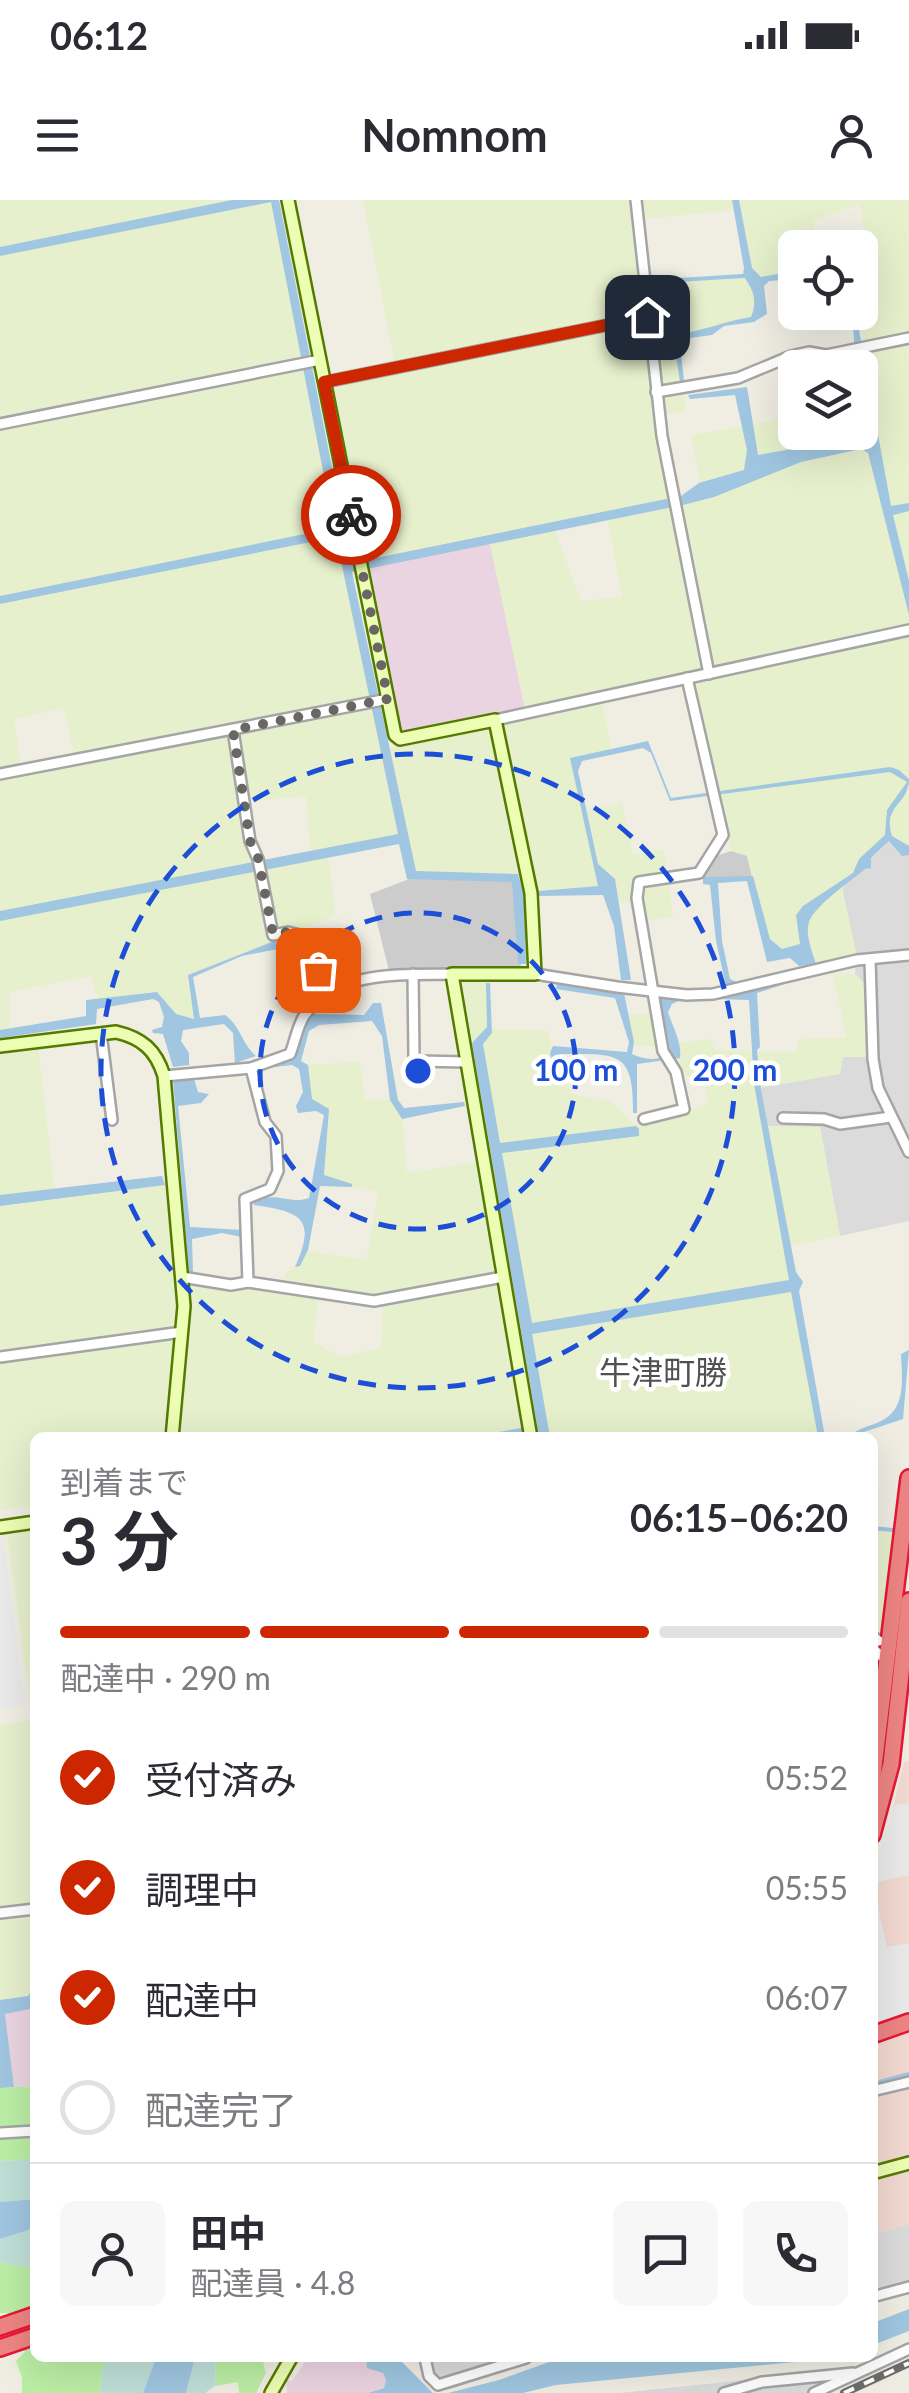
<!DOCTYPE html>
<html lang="ja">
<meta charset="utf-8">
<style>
:root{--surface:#fff;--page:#f7f7f7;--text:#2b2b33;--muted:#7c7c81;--line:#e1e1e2;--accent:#cc2700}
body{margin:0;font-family:Lato,"Noto Sans JP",sans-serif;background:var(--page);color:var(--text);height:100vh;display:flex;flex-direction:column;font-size:38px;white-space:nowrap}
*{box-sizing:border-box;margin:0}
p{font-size:32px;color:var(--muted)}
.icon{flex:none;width:55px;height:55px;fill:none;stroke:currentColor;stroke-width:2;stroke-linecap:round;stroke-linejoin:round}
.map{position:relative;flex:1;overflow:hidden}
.panel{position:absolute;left:30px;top:1232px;width:848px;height:930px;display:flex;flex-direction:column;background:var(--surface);border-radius:15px;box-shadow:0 10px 40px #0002}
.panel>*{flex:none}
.controls{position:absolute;left:778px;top:30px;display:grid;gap:20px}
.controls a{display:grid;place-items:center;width:100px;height:100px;border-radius:15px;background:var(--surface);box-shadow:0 10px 40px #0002;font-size:50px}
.pin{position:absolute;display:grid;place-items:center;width:85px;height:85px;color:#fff;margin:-42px;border-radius:20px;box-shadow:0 5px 15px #0006}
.courier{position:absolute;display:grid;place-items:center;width:100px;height:100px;margin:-50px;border:8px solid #cc2700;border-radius:50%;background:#fff;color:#222;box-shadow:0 2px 12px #0007}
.overview em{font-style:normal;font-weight:700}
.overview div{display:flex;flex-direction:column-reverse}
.overview{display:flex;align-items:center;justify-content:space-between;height:170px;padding:0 30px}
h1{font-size:65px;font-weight:700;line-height:75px}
.bar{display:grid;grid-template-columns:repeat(4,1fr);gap:15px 10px;align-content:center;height:120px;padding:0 30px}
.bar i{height:12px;border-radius:8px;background:var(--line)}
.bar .current{background:var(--accent)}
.bar p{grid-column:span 4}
.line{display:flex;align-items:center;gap:25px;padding:0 30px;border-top:2px solid var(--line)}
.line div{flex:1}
.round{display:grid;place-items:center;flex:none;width:105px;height:105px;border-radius:15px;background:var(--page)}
ol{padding:0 30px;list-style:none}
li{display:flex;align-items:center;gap:30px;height:110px}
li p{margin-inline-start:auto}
li .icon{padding:10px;border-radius:50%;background:var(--accent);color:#fff;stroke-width:4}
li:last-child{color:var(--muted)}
li i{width:55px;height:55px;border:5px solid var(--line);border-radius:50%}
.status{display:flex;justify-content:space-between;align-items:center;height:70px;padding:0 50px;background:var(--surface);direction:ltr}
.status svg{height:28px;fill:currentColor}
header{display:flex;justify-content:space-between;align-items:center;height:130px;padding:0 30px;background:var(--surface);font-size:45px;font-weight:700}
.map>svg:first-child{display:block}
.residential{fill:#dcdbdb}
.commercial{fill:#f2d9d1}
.industrial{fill:#ead4e1}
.religious{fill:#ccc}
.farmland{fill:#e7f0cd;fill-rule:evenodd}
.grass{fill:#bbeea5}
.wetland{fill:#bfdfd7}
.parking{fill:#eaeaea}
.water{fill:#a0c6e1}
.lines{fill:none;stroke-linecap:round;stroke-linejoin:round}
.stream{stroke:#a0c6e1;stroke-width:4}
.street-casing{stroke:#a5a5a5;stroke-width:14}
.secondary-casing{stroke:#557a00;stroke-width:16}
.highway-casing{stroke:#e81635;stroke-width:20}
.street{stroke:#fff;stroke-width:9}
.secondary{stroke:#ecfeb3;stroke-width:11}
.highway{stroke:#ee8584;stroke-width:15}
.rail-casing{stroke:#6c6c6c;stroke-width:8}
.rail{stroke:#fff;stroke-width:4;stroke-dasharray:11;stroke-linecap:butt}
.done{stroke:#686763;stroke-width:10;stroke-dasharray:0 18}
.route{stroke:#cc2700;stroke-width:12}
.ring{fill:none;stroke:#1d4ed8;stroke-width:5;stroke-dasharray:18 12}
.labels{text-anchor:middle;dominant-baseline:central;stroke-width:9;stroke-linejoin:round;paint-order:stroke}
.quarter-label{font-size:32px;fill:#515151;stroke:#fff}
.centre{fill:#1d4ed8;stroke:#fff;stroke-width:5}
.ring-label{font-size:30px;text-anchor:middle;font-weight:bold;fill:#1d4ed8;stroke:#fff;stroke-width:9;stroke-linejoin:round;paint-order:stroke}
</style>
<div class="status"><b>06:12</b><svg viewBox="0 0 49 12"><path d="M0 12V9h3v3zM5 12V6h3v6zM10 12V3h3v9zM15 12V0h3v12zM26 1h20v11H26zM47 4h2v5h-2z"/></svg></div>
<header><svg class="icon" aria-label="menu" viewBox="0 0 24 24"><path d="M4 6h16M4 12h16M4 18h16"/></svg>Nomnom<svg class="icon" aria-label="person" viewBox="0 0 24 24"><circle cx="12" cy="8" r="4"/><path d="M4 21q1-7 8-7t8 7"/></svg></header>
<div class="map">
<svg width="909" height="2193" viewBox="0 0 909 2193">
<rect width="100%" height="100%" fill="#f0eee3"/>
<!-- residential -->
<g class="residential">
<polygon points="889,641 909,654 909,1021 840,1036 820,927 766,926 758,888 839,874 842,857 869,856 855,774 856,753 842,688"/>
<polygon points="909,2024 909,2092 873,2103 873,2034"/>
<polygon points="421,2158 544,2158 451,2189 438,2190 429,2185"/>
<polygon points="843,2170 850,2179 824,2193 619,2193"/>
</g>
<!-- commercial -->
<g class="commercial">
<polygon points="909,1561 909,1809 873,1824 873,1674 887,1634 904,1562"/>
<polygon points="909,1833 909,2024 873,2034 872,1846"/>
</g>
<!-- industrial -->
<g class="industrial">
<polygon points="489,338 525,509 406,533 400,530 366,364"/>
<polygon points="35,1808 35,1886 14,1887 5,1813"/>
<polygon points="308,2158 367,2158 383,2173 386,2180 384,2188 368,2193 287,2193 286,2180 292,2181"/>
</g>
<!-- religious -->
<g class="religious">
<polygon points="731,651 747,655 753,679 705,680 703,673 713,657"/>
<polygon points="412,678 514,678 521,768 389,771 370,694"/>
</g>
<!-- farmland -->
<g class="farmland">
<path d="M0,0H276L386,548L492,527L522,672L514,678H412L404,639L328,656L336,715L191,776L199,824L170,815L155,796L100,804L91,776L9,792L10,833L0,834ZM64,508L76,565L22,575L14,519ZM306,596L311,658L258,668L241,603Z"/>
<path d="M363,0H909V654L889,641L842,687L856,753L816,764L798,755L771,756L747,656L731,651L690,474L600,491L612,553L575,561L584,611L622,603L633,655L664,650L673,717L646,720L641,702H611L608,690L539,693L499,514L525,508L489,339L366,364L328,174L394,160ZM860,4L868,54L860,58L859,113L864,140L826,149L830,167L860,168V232H795V217L691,235L702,295L671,301L655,214L686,212L676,140L681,136L711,132L724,124L753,119L759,112L756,81L795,74V48L818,47L814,21ZM736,10L747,74L723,79L678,80L674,88V126L645,129L633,20ZM607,316L622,397L581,401L553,325Z"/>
<polygon points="833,773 855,774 867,786 869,857 843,857 840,874 758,888 766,926 820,927 840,1036 789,1046 822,1237 544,1237 477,847 469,841 459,779 488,780 490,829 548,831 554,859 571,894 612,902 634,924 708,905 704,876 684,876 667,847 634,846 626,815 667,812 674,843 711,839 715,850 796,852 798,839 846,838"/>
<path d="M38,846L55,993L165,979L177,1075L283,1088L285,1073L298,1066L306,1051L366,1060L378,992L320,980L326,912L307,905L304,865L360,862L365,900H394L402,913L407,973L476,962L525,1237H180L187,1143L176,1147L162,1237L35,1238V1306L0,1310V852ZM319,1096L382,1107L381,1147L341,1157L313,1142Z"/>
<polygon points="873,1328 893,1330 881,1436 873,1425"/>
<polygon points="35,1331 35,1773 30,1780 31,1791 28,1796 0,1800 0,1525 33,1520 7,1335"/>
</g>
<!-- grass -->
<g class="grass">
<polygon points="35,1886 35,1959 0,1961 0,1888"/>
<polygon points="0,2063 35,2068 35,2158 104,2158 100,2193 22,2193 22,2177 16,2161 25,2152 8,2113 0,2113"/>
<polygon points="216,2158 262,2158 266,2173 256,2193 239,2193 238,2182 215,2186"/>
</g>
<!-- wetland -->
<g class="wetland">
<polygon points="35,1959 35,1999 0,2002 0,1961"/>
<polygon points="35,2028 35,2068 0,2063 0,2039"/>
<polygon points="104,2158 156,2158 143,2193 100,2193"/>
<polygon points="195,2158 216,2158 215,2186 205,2193 186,2193"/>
</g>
<!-- parking -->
<g class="parking">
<polygon points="3,1336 25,1505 0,1508 0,1337"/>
<polygon points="909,1603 909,1675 877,1682 873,1673 895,1605"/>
<polygon points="873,1686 887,1747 909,1743 909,1809 873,1824"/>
</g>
<!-- water -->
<g class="water">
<polygon points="232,0 279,0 351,363 681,296 699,283 744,270 747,250 735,195 690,199 688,195 747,187 758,255 864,236 860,168 856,167 852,113 856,113 891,306 909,303 909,311 893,315 909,381 909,415 868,253 861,249 801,262 714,297 683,305 352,372 416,671 518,674 524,694 526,764 518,764 512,682 407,679 399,644 0,721 0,711 398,634 336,337 0,404 0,396 334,328 271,2 0,56 0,47"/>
<path d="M732,0H739L752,68L761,77L795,71V79L769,81L764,86L767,114L754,122L724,126L712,135L683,139L680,145L684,181L680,182L674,142L677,134C704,131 725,121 751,117C758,101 753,88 743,76L744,68Z"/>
<path d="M648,541L671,598L890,567L899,570L909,579C909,605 882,605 892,636L909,646V655L902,656L889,641L871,658V668L865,669C851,681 814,706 809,722C805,735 812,751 816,764L799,766L790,758L767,762L747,681L718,683L722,741L730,779L739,783L726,786L716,741L710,685L703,684V677L753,676L770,739L782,749L800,744L796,715L803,706L853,673L859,659L885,635L887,610L907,582L890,572L670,601L651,553L643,548L582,561L578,571L598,664L615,679L631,780H621L614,726L603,695L539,696V691L598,686L570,558Z"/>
<path d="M287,736L294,738C307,757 314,773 317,796L314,798C311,775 307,761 288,747L242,756L193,777L200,818L225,815C240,825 242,844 256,856L235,863L233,833L224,824L183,830L181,841L189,853V865L173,867L163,834L153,833L152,830L162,827L164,817L159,802L153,799L97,809L96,824L0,838V830L86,816V800L157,792L176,814L194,819L188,775Z"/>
<polygon points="486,783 490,783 492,833 483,844 500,943 636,926 639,929 639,936 502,953 532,1123 789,1080 754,884 749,800 714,799 785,784 757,793 760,847 757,850 761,890 796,1072 803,1082 799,1091 825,1237 818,1237 791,1092 532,1134 550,1237 540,1237 538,1235 466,1238 537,1225 472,843 487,827"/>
<path d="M557,783L624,793L634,842L632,854C644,860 658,861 671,854L660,800L661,797L683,799L672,804L668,812C673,828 682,842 680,858L637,864V913H633C634,850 617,854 561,854L553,864L550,853L553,846L627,852L629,842L615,798L556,789Z"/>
<path d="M373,803H381L398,900L404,908L464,902L465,906L402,919L390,900L382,836L372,821L319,825L309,831L301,861L308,865L312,899L329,909L324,975L352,984V987L320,986L308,1050L300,1066L295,1067C317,1018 301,1012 254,1005L253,1001C280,991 289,1005 309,998L324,915L316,911L298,913L296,906L303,892L299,869L292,865L258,869L295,858L304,827L314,814L364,815Z"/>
<polygon points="194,879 198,892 209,894 201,903 178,906 190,1027 242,1030 242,1037 222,1033 192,1039 193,1072 189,1072 173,880"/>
<polygon points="162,976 165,985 0,1006 0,995"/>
<path d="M909,1150L903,1219L849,1237C858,1228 868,1227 879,1222C907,1210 902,1180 901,1154Z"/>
<polygon points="35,1773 35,1808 5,1814 14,1887 0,1888 0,1800 28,1796 31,1791 30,1780"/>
<polygon points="35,1999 35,2028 0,2039 0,2002"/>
<polygon points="909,2109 909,2131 873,2145 873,2123"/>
<polygon points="156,2158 195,2158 186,2193 143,2193"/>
<polygon points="366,2158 398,2158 433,2193 368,2193 384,2188 386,2180 383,2173 367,2168"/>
<polygon points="605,2158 837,2158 556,2185 523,2193 448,2193 499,2180 549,2162"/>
</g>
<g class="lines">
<!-- stream -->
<g class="stream">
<polyline points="678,80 743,76"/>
<polyline points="872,1328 893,1330"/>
<polyline points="872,1884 909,1874"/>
</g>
<!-- street casing -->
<g class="street-casing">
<g id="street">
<polyline points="636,0 662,236 709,474"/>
<polyline points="325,182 647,117"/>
<polyline points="656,192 738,178 791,156 809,152 826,155 909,138"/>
<polyline points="0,224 320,160"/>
<polyline points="495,520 909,430"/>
<polyline points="233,530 250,641 258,659 273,735 288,732 300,735 318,769 326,796"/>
<polyline points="0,574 388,499"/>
<polyline points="870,759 873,859 878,888 909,952"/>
<polyline points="413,774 414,857 419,861 466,862"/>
<polyline points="535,774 617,787 687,795 713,794 857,760 909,755"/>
<polyline points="101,833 112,920"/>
<path d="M164,876L251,868L290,854C295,842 297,827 304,816C337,769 402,775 452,774"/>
<polyline points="783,918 824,919 840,924 891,917"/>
<polyline points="644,919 684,909 676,872 663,851 637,698 639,682 699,673 723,635 687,478"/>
<polyline points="182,1077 231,1085 248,1082 374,1101 503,1077"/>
<polyline points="248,1082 245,999 270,989 278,971 276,936 265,922 251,868"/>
<polyline points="0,1157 182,1132"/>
<polyline points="872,1436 879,1441"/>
<polyline points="872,1448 886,1460"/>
<polyline points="0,1713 35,1709"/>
<polyline points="872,1891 909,1882"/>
<polyline points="0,1933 35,1931"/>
<polyline points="872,2097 909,2087"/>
<polyline points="425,2158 429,2176 438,2185 526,2158"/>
<polyline points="724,2193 762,2182 853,2173"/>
<polyline points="814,2193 909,2149"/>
</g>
</g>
<!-- secondary casing -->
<g class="secondary-casing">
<g id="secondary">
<polyline points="288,0 395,535 400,539 495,520 531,693 535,774 452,774 531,1238"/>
<path d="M0,846L116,832C142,838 156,850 164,876L184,1106L172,1238"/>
<polyline points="0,1327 35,1322"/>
<polyline points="872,1973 909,1963"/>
<polyline points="271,2193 291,2158"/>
</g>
</g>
<!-- highway casing -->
<g class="highway-casing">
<g id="highway">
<polyline points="872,1583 909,1278"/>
<polyline points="872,1635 891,1564 909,1401"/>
<polyline points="872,1835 909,1822"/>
<polyline points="0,2127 35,2115"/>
<polyline points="0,2148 35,2136"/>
</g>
</g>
<!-- street -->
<use href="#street" class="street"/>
<!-- secondary -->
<use href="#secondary" class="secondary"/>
<!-- highway -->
<use href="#highway" class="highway"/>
<!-- rail casing -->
<g class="rail-casing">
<polyline id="rail" points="844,2193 909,2163"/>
</g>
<!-- rail -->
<use href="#rail" class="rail"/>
</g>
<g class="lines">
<!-- done -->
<polyline class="done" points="318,770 300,735 288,732 273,734 258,658 250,641 233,530 388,499 351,315"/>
<!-- route -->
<polyline class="route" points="351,315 324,182 647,117"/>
</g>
<!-- distance rings -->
<g class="ring">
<circle cx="418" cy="871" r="158"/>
<circle cx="418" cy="871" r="317"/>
</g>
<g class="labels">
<!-- quarter labels -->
<g class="quarter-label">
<text x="663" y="1171">牛津町勝</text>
</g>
</g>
<circle cx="418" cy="871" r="15" class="centre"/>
<g class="ring-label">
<text x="576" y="881">100 m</text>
<text x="735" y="881">200 m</text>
</g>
</svg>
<div class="controls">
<a><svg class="icon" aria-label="locate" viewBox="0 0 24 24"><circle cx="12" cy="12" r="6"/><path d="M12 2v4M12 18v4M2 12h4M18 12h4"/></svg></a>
<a><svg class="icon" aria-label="layers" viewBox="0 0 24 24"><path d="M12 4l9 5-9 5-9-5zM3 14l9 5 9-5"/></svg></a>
</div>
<div class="pin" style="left:318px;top:770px;background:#ea580c"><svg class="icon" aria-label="bag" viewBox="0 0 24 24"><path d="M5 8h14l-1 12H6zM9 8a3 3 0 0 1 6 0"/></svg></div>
<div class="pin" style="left:647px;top:117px;background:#1f2937"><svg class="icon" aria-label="home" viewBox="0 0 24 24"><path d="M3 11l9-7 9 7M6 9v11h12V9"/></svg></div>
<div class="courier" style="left:351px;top:315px"><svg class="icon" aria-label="bike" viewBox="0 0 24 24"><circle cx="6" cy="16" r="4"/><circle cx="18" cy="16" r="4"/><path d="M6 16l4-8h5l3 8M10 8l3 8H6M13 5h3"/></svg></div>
<section class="panel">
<div class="overview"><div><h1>3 分</h1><p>到着まで</p></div><em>06:15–06:20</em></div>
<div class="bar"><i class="current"></i><i class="current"></i><i class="current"></i><i></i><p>配達中 · 290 m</p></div>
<ol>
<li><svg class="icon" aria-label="check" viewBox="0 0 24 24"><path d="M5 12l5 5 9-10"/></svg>受付済み<p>05:52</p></li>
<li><svg class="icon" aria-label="check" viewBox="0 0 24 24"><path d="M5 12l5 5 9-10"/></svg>調理中<p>05:55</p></li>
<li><svg class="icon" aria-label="check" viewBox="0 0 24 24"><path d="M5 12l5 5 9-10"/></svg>配達中<p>06:07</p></li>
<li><i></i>配達完了</li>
</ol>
<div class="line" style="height:180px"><a class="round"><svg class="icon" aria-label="person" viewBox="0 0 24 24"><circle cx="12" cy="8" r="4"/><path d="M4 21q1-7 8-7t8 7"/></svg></a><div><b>田中</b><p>配達員 · 4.8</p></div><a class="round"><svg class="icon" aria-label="chat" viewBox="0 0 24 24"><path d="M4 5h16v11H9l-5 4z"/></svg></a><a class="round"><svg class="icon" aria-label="phone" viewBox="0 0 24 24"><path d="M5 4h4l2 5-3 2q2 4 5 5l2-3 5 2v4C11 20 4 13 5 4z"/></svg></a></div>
</section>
</div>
